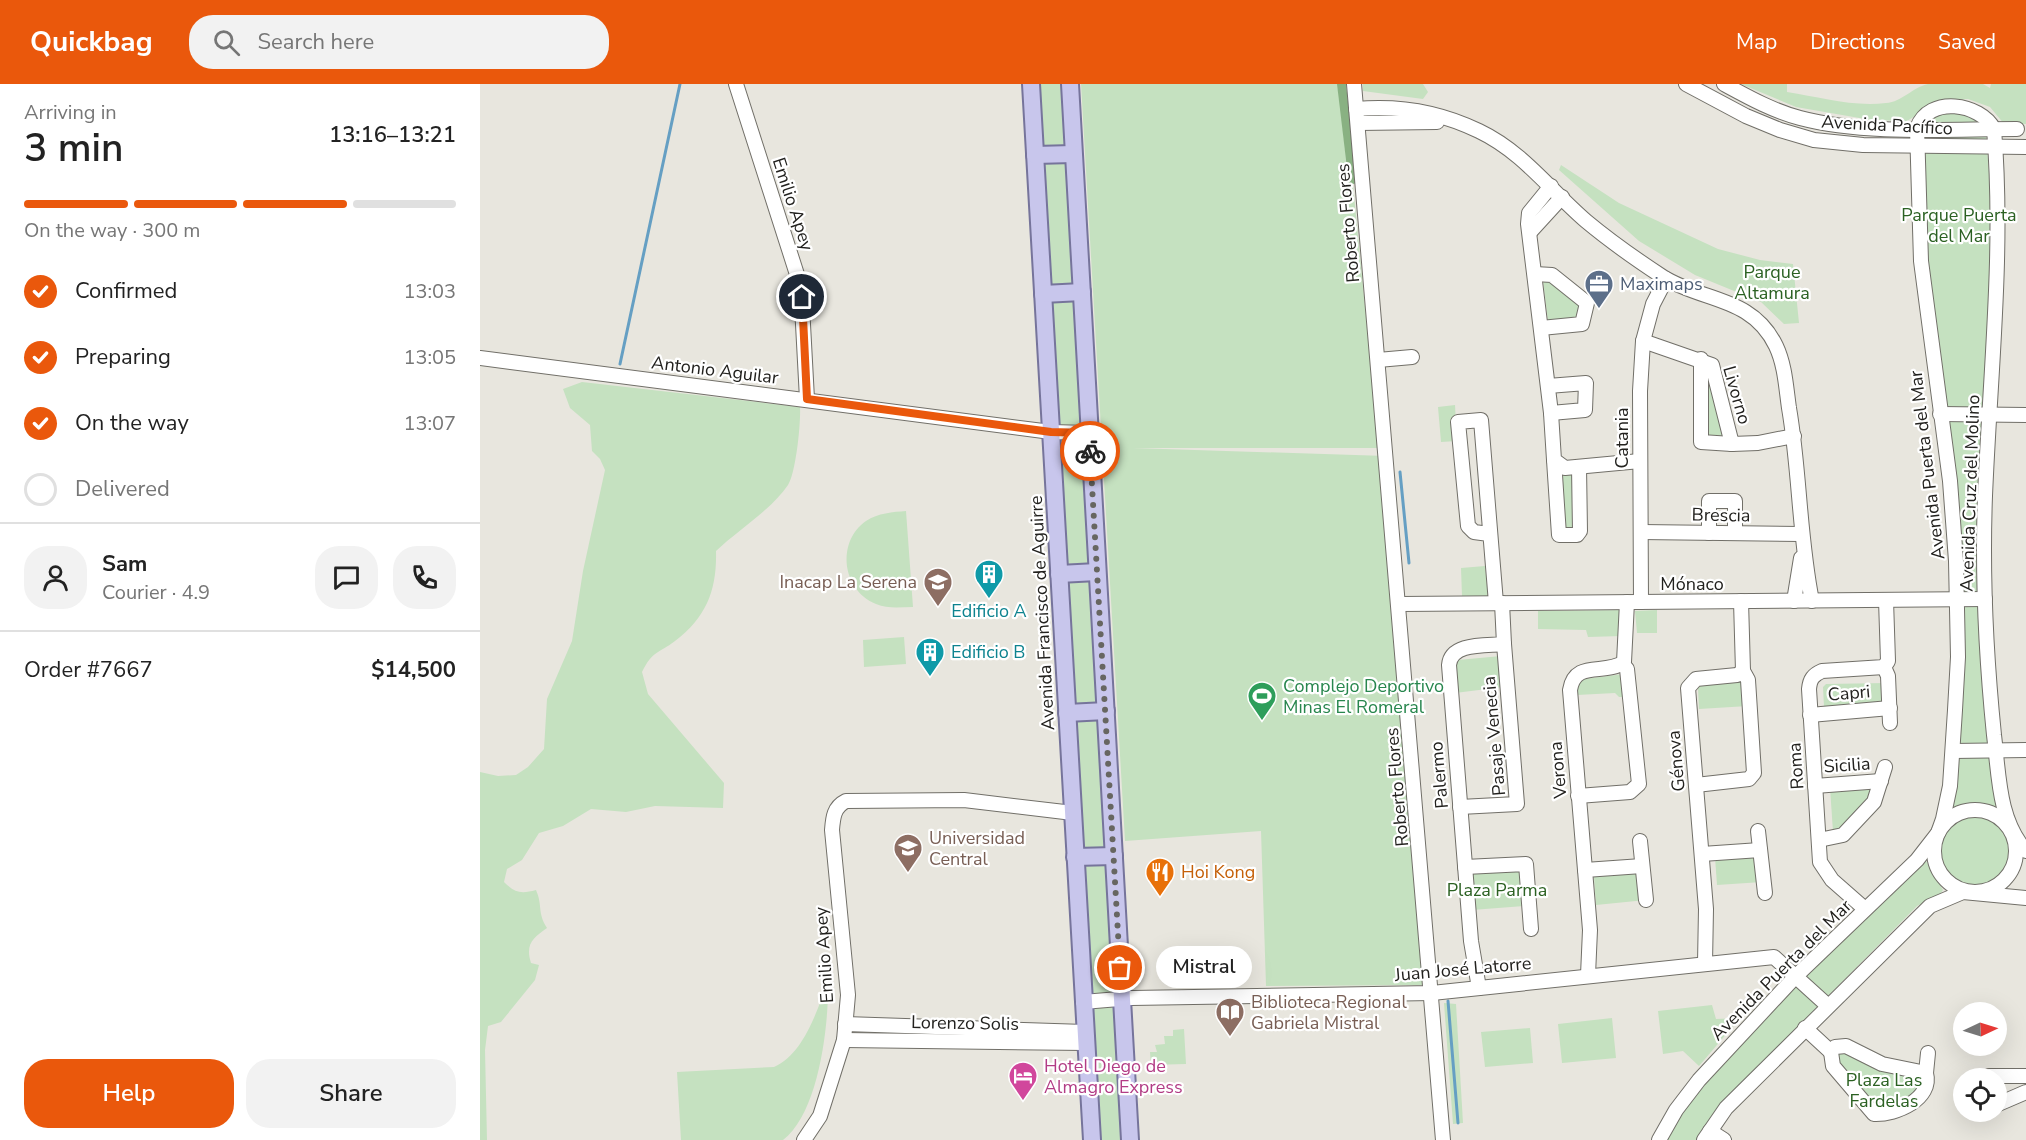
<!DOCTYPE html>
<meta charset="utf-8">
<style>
:root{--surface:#fff;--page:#f2f2f2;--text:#222;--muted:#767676;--line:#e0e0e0;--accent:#ea580c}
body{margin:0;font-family:"Nunito Sans",sans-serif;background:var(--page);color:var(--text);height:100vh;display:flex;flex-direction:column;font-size:22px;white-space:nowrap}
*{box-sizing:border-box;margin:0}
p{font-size:20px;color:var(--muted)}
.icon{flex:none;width:33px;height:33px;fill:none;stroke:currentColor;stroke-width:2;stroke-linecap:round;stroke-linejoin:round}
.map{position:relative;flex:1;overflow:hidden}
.drawer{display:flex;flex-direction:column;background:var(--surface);width:480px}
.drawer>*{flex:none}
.needle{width:39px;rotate:86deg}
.fabs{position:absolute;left:1473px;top:918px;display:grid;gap:12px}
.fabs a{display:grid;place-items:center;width:54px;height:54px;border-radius:50%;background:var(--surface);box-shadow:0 6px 24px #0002;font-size:30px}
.pin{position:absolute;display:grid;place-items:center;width:51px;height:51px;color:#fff;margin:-26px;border:3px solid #fff;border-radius:50%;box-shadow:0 2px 6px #0007}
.courier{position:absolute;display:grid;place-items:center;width:60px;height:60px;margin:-30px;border:4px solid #ea580c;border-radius:50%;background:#fff;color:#222;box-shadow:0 2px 8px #0007}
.bubble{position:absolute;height:42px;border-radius:21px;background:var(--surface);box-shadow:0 6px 24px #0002;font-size:20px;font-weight:600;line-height:42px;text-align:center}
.overview em{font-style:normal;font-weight:600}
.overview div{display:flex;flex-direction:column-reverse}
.overview{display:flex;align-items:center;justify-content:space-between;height:102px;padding:0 24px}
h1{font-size:39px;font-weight:600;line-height:45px}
.bar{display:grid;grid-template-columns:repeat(4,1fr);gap:9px 6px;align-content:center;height:72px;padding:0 24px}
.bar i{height:8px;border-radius:4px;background:var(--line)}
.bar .active{background:var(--accent)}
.bar p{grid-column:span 4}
.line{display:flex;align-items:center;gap:15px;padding:0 24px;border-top:2px solid var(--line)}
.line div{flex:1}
.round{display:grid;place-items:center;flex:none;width:63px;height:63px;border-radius:24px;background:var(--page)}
ol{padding:0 24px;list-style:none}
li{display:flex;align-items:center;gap:18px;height:66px}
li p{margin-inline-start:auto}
li .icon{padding:6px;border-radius:50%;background:var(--accent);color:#fff;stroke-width:4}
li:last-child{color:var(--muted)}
li i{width:33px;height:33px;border:3px solid var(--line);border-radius:50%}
.cta{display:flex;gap:12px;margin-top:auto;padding:12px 24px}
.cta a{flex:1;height:69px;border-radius:24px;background:var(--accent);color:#fff;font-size:24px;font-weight:600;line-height:69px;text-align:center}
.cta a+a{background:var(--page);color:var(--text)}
header{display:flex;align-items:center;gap:36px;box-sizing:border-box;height:84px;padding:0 30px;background:var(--accent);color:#fff}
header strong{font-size:28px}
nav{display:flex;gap:33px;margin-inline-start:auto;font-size:21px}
.search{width:420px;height:54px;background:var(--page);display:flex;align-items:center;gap:15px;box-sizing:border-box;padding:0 21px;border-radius:24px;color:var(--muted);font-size:22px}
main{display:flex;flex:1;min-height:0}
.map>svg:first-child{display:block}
.green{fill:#c5e1c0}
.forest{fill:#89b182}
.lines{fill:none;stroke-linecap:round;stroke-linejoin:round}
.stream{stroke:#659fc3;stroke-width:3}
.minor-casing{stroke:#716f68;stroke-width:16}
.major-casing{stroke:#76749b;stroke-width:20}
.minor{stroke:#fff;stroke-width:14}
.major{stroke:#c8c6ec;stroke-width:16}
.done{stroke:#676661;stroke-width:6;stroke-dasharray:0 10.8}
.route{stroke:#ea580c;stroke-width:8}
.labels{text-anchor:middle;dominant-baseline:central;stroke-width:4.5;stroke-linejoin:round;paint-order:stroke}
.street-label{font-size:18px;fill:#22211e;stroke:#fff}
.park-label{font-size:18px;fill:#2b6122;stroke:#fff}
.service-label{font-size:18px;fill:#4e5e75;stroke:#fff;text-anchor:start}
.education-label{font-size:18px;fill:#785e54;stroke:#fff;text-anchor:start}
.culture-label{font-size:18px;fill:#0d838f;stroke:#fff}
.leisure-label{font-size:18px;fill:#27864d;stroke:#fff;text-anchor:start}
.food-label{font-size:18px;fill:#c56008;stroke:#fff;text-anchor:start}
.hotel-label{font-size:18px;fill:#b23c85;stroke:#fff;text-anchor:start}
</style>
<header>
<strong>Quickbag</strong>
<div class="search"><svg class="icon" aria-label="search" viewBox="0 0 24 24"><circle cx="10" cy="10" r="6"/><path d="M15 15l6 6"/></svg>Search here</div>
<nav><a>Map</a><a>Directions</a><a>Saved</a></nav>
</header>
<main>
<section class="drawer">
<div class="overview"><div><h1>3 min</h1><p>Arriving in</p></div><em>13:16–13:21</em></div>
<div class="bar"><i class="active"></i><i class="active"></i><i class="active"></i><i></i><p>On the way · 300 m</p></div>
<ol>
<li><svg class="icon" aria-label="check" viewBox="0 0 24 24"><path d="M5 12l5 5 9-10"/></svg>Confirmed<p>13:03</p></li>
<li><svg class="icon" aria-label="check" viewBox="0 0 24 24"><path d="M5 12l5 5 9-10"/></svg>Preparing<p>13:05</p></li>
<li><svg class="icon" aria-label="check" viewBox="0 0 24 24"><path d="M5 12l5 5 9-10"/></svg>On the way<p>13:07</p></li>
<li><i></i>Delivered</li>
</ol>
<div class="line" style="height:108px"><a class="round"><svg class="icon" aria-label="person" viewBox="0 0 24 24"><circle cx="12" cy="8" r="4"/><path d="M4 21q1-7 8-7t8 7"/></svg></a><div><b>Sam</b><p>Courier · 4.9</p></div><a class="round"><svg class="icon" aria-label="chat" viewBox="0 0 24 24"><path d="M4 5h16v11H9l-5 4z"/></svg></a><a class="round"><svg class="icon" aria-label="phone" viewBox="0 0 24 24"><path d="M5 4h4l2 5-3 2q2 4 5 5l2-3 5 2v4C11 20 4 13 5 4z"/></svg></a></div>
<div class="line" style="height:78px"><div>Order #7667</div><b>$14,500</b></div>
<div class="cta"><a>Help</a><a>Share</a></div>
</section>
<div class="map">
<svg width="1546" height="1056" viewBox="0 0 1546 1056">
<rect width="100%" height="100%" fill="#e8e6de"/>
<!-- green -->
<g class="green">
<polygon points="555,0 587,0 647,1056 615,1056"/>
<polygon points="601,0 863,0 899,364 653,364 906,372 945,901 786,902 781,747 645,757"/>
<polygon points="883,0 943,0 948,8 943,15 883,7"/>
<path d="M1261,0H1307V8C1340,13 1372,23 1406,19C1422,18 1433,3 1448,0C1464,0 1486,0 1503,0L1510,4L1511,0H1546V40L1525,41L1510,23L1488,15L1459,17L1427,37L1391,36L1316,23Z"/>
<path d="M1465,28L1491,31L1505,42L1514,144L1504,370L1518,725C1502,718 1485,715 1472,728L1483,573L1449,212L1442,47L1447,35Z"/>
<polygon points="1081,81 1139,119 1238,165 1280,176 1313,180 1319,239 1304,240 1281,218 1215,191 1159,157 1079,86"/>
<polygon points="1070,195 1102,221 1098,235 1068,237 1063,197"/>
<polygon points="1226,285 1244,352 1227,354"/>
<path d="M102,298L320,323C321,338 316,389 308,401C290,427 259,445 236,467C237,505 227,533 195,557C178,570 173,566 162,588L168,610L244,699L243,724L175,722L146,728L111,725L83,742L59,749L42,776L27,785L24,798C35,809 41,810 56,806C63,822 57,828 67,844C53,854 45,860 51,879L59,881L55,896L21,938L8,942L5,966L7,1056H0V688L18,692L36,691L48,683L64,665L67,615L92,557L103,487L125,386L120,375L112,367L110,341L90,324L83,305Z"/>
<polygon points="975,321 977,357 961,358 958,323"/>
<polygon points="1077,390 1095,391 1094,448 1084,448"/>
<path d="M426,427L433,523C420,523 408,525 396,520C362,506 356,458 386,437C398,429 413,428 426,427Z"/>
<polygon points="1005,482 1008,512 982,512 981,484"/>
<polygon points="1142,526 1142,552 1108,553 1106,546 1058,545 1058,527"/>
<polygon points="1177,526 1177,549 1157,549 1155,527"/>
<polygon points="424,553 426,580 384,583 383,556"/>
<polygon points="1021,572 1023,603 975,609 973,581 978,576"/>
<polygon points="1144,590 1147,613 1139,613 1135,609 1097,611 1096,596"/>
<polygon points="1266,597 1268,622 1219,625 1218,604 1221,601"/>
<polygon points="1406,599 1406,620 1344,623 1343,603 1346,600"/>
<polygon points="1398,699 1396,709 1363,749 1353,748 1350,703"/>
<circle cx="1495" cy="767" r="34"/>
<polygon points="1278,768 1282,798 1237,801 1235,773"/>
<path d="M1445,775L1463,806L1461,809L1437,822L1246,1015L1219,1056H1187C1206,1017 1237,988 1266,956C1323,893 1384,834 1445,775Z"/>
<polygon points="1042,785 1044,822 992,826 989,789"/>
<polygon points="1156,789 1163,793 1166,816 1116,821 1114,793"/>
<path d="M348,898C349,940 339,1029 303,1056H201L197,988L294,983C324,970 337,926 348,898Z"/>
<polygon points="964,919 976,920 983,1039 973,1040"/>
<polygon points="1232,921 1236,935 1260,934 1219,982 1203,967 1183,970 1178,927"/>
<polygon points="1132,934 1136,974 1082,979 1078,940"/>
<polygon points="1050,944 1053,979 1005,983 1001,948"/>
<polygon points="704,945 706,980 671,981 670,968 677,968 675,961 685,960 684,952 693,952 693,946"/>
<polygon points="1356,966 1444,990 1438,1011 1395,1028 1365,993 1353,969"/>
</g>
<!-- forest -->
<polygon class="forest" points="857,0 866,0 877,99 869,101"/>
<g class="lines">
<!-- stream -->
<g class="stream">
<polyline points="140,280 200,0"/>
<polyline points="920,388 929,479"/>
<polyline points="968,917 978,1039"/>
</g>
<!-- minor casing -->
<g class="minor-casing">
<g id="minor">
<polyline points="256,0 321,203 327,315"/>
<polyline points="874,0 963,1056"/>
<polyline points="1206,0 1266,32 1300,46 1334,56 1383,61 1546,63"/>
<path d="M1244,0C1268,13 1293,27 1320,34C1385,51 1469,45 1537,45"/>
<path d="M876,25C919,21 960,28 999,47C1043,68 1070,106 1106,137C1130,157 1157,176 1183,193C1223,218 1272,212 1296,262C1305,281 1306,303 1309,324C1320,388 1319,453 1332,517"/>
<polyline points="878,39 957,38"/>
<polyline points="1071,102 1049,129 1048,140 1071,329 1074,376 1085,384 1160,377"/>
<polyline points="1050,148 1082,113"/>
<polyline points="1055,190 1072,191 1107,219 1102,240 1061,244"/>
<polyline points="1163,257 1232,281 1252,360 1278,359 1314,352"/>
<polyline points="0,274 571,348 609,349"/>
<polyline points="1221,275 1221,358 1252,360"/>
<polyline points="898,276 932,273"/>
<polyline points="1068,302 1106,299 1105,326 1071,329"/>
<polyline points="1460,330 1546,331"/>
<polyline points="1074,376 1079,451 1097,451 1100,447 1099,383"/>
<polyline points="1161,448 1321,450"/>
<polyline points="1229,449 1229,417 1255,417 1255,449"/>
<polyline points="1009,450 994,448 988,442 978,338 1001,336 1016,519"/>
<polyline points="1314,517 1321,474"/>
<polyline points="1161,518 1160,307 1163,257 1173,220 1186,195"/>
<polyline points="920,520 1505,515"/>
<polyline points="1404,583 1408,592 1410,639"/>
<polyline points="1330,631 1410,624"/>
<polyline points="1473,667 1546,666"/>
<polyline points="1216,701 1269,695 1274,689 1268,596 1263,587"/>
<polyline points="1335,702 1401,697"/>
<polyline points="1098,712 1150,708 1159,700 1147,585 1142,580"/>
<polyline points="980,723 1037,720 1024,560"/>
<circle cx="1495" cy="767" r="41"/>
<polyline points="1278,747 1285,809"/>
<polyline points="1339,756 1363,751 1394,718 1405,683"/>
<polyline points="1160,757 1166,816"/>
<polyline points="1222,770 1280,766"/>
<polyline points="985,783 1046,780 1051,845"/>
<polyline points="1105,786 1162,782"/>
<path d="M1385,825L1352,796L1340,778L1329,605C1330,595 1333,591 1342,587L1404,583L1408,577L1406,516"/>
<polyline points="1225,879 1226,825 1208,604 1216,595 1257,591 1263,587 1261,517"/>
<path d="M1108,891L1110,846L1090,606C1095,575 1125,592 1144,578L1147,518"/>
<path d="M999,904L991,857L969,581C971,558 1007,562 1024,560L1022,519"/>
<polyline points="603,918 651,914 952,909 1294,873 1347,921"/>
<polyline points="365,940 605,948"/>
<polyline points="1325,944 1351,968"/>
<polyline points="364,956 606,959"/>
<path d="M1366,962L1402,980L1446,989C1453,1015 1416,1031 1394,1030L1353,982L1351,968L1355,963Z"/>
<polyline points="1446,989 1448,969"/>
<polyline points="1505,994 1509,992 1546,992"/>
<polyline points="1516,1021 1546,1008"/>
<polyline points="1230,1047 1244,1056"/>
<path d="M324,1056L340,1032L364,956L368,911L352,746C353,733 354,723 366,717L484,716L593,729"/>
<path d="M1179,1056L1196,1026L1219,996L1315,893L1437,776L1458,749L1463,735L1470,702L1475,626L1478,573L1476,477L1470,397L1441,177L1437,44C1449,11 1500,19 1514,45C1524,167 1510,290 1505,412C1502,491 1506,572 1514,651C1519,691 1518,735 1546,767"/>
<polyline points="1224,1056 1246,1024 1450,822 1483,808 1546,814"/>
</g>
</g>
<!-- major casing -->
<g class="major-casing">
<g id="major">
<polyline points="551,0 612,1056"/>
<polyline points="590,0 650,1056"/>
<polyline points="555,71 593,70"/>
<polyline points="563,210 602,208"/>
<polyline points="579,490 617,488"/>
<polyline points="587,629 626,627"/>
<polyline points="595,773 634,772"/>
</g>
</g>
<!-- minor -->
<use href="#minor" class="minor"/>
<!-- major -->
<use href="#major" class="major"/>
</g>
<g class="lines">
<!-- done -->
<polyline class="done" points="610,367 640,884"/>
<!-- route -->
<polyline class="route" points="322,213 327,315 571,348 609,349 610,367"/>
</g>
<!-- icons -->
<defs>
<g id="office-pin" transform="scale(1.5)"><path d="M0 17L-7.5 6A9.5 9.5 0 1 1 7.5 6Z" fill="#5c6f8a" stroke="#fff"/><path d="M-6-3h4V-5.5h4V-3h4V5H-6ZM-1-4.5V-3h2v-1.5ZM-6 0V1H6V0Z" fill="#fff"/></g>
<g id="building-pin" transform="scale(1.5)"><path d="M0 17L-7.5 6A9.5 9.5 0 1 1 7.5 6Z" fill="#0f9aa8" stroke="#fff"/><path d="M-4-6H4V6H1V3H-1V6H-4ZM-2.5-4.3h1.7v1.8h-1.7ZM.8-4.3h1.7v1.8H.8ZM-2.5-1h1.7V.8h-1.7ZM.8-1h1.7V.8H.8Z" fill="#fff"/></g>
<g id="university-pin" transform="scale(1.5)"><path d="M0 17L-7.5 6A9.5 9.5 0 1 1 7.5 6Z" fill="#8d6e63" stroke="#fff"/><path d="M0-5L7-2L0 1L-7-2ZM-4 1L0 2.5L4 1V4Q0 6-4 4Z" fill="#fff"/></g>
<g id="stadium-pin" transform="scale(1.5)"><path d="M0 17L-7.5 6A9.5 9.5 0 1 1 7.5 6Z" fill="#2e9e5b" stroke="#fff"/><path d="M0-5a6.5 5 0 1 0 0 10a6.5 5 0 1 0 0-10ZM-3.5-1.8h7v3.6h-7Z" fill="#fff"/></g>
<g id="restaurant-pin" transform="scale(1.5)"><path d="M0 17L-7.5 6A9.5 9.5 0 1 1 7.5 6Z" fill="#e8710a" stroke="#fff"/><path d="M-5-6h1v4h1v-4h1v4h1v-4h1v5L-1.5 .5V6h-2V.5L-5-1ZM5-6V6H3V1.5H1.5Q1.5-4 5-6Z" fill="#fff"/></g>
<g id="library-pin" transform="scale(1.5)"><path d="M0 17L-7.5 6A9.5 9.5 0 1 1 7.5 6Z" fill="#8d6e63" stroke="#fff"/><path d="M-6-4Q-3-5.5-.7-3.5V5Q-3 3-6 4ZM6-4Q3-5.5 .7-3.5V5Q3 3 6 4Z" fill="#fff"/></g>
<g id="hotel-pin" transform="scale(1.5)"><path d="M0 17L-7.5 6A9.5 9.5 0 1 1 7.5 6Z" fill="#d1479c" stroke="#fff"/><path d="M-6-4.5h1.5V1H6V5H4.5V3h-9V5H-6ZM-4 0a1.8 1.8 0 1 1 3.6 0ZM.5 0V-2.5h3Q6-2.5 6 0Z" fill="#fff"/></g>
</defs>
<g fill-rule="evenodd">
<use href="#office-pin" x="1119" y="200"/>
<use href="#building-pin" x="509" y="490"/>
<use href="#university-pin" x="458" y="498"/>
<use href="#building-pin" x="450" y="568"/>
<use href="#stadium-pin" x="782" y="612"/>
<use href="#university-pin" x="428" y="764"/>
<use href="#restaurant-pin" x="680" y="788"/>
<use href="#library-pin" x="750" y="928"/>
<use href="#hotel-pin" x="543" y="992"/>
</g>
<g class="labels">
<!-- street labels -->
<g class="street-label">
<text transform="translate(1407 41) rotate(3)">Avenida Pacífico</text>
<text transform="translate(313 120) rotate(72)">Emilio Apey</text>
<text transform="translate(868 139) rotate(-95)">Roberto Flores</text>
<text transform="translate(235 286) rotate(7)">Antonio Aguilar</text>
<text transform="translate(1257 311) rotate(74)">Livorno</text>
<text transform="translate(1142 354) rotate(-90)">Catania</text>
<text transform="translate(1447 381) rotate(-97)">Avenida Puerta del Mar</text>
<text transform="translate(1490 409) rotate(-88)">Avenida Cruz del Molino</text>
<text transform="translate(1241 431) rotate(1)">Brescia</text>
<text x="1212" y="500">Mónaco</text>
<text transform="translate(562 529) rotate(-93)">Avenida Francisco de Aguirre</text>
<text transform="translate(1369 609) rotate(-5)">Capri</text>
<text transform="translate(1014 652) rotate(-95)">Pasaje Venecia</text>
<text transform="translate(1196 677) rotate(-95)">Génova</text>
<text transform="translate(1367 681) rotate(-4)">Sicilia</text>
<text transform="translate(1316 682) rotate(-94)">Roma</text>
<text transform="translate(1078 686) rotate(-95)">Verona</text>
<text transform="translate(959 691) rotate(-95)">Palermo</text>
<text transform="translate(917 703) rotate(-95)">Roberto Flores</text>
<text transform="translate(344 871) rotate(-94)">Emilio Apey</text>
<text transform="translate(983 885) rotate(-5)">Juan José Latorre</text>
<text transform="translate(1301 886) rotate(-45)">Avenida Puerta del Mar</text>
<text transform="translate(485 939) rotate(1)">Lorenzo Solis</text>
</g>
<!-- park labels -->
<g class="park-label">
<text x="1479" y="131">Parque Puerta<tspan x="1479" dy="21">del Mar</tspan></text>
<text x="1292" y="188">Parque<tspan x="1292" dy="21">Altamura</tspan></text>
<text x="1017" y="806">Plaza Parma</text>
<text x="1404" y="996">Plaza Las<tspan x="1404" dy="21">Fardelas</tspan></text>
</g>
<!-- service labels -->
<g class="service-label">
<text x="1140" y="200">Maximaps</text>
</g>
<!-- education labels -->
<g class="education-label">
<text x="437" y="498" text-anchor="end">Inacap La Serena</text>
<text x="449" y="754">Universidad<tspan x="449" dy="21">Central</tspan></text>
<text x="771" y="918">Biblioteca Regional<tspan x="771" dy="21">Gabriela Mistral</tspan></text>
</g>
<!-- culture labels -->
<g class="culture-label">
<text x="509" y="527">Edificio A</text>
<text x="471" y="568" text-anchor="start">Edificio B</text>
</g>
<!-- leisure labels -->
<g class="leisure-label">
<text x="803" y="602">Complejo Deportivo<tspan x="803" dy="21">Minas El Romeral</tspan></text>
</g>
<!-- food labels -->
<g class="food-label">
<text x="701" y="788">Hoi Kong</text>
</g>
<!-- hotel labels -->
<g class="hotel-label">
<text x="564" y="982">Hotel Diego de<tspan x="564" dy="21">Almagro Express</tspan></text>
</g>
</g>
</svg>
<div class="fabs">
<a><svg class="needle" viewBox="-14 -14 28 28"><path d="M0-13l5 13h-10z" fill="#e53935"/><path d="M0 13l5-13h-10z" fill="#767676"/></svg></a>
<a><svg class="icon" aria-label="locate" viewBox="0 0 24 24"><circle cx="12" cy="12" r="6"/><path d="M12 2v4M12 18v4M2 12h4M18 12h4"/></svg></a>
</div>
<div class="pin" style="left:640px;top:884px;background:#ea580c"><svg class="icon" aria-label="bag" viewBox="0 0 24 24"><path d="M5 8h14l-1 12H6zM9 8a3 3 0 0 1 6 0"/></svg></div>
<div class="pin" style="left:322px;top:213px;background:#1f2937"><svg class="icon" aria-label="home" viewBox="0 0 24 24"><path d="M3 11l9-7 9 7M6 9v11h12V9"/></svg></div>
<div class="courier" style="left:610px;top:367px"><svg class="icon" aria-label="bike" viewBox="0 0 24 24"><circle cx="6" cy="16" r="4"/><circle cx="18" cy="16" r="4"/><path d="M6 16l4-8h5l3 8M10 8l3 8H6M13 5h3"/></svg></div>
<div class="bubble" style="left:676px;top:862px;width:96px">Mistral</div>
</div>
</main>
